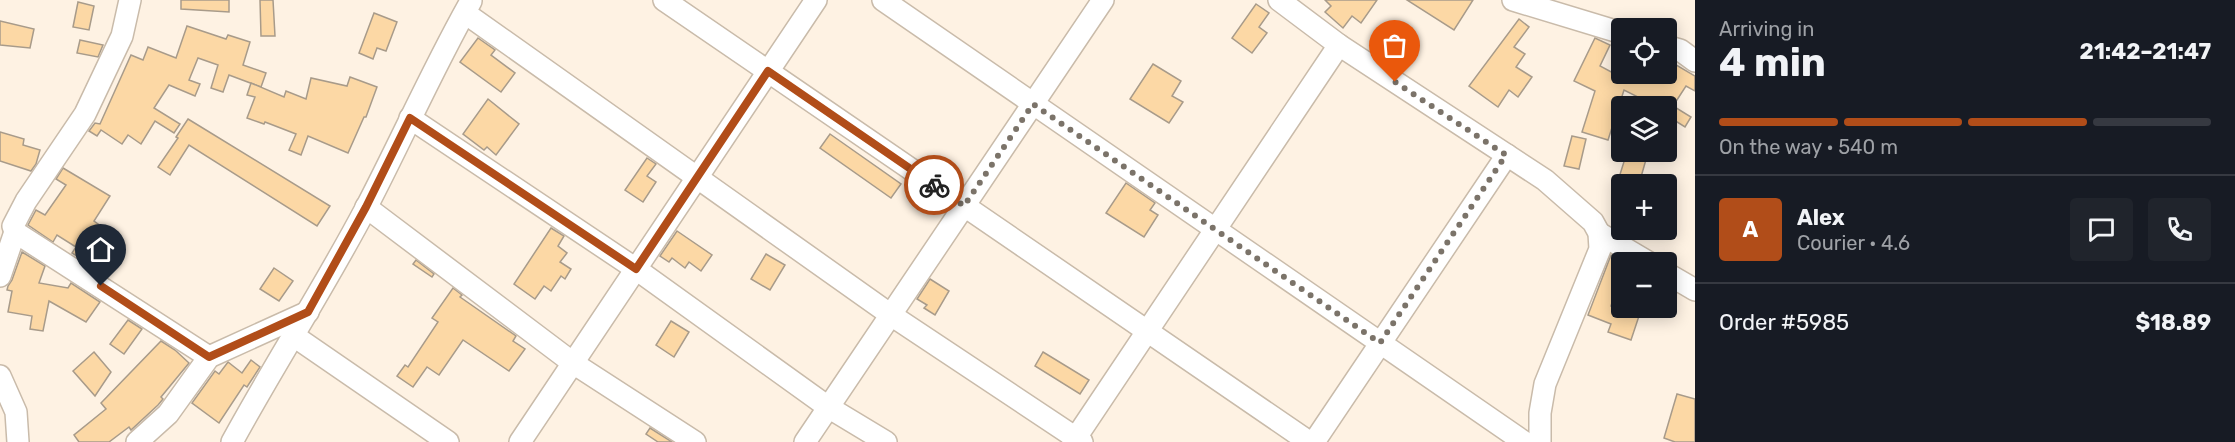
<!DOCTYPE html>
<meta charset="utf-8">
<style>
:root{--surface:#171b24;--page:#20242c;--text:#f1f3f6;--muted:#9ea1a6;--line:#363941;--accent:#b14d19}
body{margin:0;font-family:Rubik,sans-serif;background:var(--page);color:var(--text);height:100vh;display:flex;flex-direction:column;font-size:22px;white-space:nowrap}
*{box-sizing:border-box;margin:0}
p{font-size:20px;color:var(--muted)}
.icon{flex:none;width:33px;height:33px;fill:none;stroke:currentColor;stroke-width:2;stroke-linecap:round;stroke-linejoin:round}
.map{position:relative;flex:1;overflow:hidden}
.side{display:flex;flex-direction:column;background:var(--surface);width:540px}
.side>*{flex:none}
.controls{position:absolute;left:1611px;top:18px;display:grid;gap:12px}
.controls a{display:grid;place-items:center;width:66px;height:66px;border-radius:6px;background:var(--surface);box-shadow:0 3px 15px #0003;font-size:30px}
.pin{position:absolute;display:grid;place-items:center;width:51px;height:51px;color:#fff;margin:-62px -26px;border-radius:50% 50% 50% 0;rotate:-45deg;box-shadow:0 0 6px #0007}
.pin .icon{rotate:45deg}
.courier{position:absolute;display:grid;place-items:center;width:60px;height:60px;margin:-30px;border:4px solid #b14d19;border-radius:50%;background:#fff;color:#222;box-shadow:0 2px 8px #0007}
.headline em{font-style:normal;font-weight:700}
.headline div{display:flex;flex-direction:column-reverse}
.headline{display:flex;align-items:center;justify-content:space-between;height:102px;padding:0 24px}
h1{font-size:39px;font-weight:700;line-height:45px}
.bar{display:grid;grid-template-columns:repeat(4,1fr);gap:9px 6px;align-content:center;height:72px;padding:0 24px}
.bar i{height:8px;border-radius:4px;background:var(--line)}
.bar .selected{background:var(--accent)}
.bar p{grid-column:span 4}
.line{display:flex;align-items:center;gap:15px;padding:0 24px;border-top:2px solid var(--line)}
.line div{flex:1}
.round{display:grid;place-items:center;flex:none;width:63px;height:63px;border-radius:6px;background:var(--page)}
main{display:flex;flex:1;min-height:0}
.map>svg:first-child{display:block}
.building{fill:#fcd8a5;stroke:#a89b8a;stroke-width:1.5}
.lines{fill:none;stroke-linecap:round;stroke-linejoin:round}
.minor-casing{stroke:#c9bbaa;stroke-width:24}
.minor{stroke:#fff;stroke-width:21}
.done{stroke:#7b7369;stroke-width:6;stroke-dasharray:0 10.8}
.route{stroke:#b14d19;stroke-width:8}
</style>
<main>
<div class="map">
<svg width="1695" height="442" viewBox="0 0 1695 442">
<rect width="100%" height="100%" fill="#fef2e3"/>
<!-- building -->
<g class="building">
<polygon points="181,0 229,0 229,12 181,9"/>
<polygon points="260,0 273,0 275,36 261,36"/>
<polygon points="1325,0 1377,0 1361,23 1352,16 1343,28 1325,12 1331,6"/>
<polygon points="1407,0 1473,0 1454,30"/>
<polygon points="78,2 94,6 89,30 73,27"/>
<polygon points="1256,4 1269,13 1259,27 1267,33 1252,53 1232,38"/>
<polygon points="374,13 397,22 386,51 377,48 373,59 359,53"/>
<polygon points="1519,19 1529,27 1514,47 1525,54 1516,67 1532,77 1518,97 1509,90 1498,107 1469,86"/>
<polygon points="0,21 34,29 30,48 0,45"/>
<polygon points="187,26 226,39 228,35 250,42 243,65 266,73 261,87 229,75 223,92 211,88 218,65 198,58 189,80 200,84 195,96 169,85 154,108 180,124 174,133 155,121 141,144 128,135 122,144 101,130 97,136 89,131 95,123 100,124 131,55 143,60 148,47 176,58"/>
<polygon points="478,38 495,50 491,55 515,73 501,92 460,62"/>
<polygon points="1595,38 1610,45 1600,66 1615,74 1667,74 1673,63 1695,76 1695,91 1686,86 1673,106 1691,117 1685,127 1666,115 1666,106 1645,106 1648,102 1624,90 1608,140 1582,132 1595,91 1574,81"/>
<polygon points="80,40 103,45 98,57 77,53"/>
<polygon points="1153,64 1181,81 1172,96 1183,102 1169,123 1130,99"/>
<polygon points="350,77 377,87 366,117 364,117 348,153 308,136 301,155 289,150 296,134 265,122 264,124 247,118 255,97 247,95 251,83 284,97 286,91 306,99 311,78 347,86"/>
<polygon points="488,99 519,124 496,155 487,147 484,150 463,134"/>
<polygon points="188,119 330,206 317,226 189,145 170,175 158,167 178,138 176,137"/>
<polygon points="0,132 24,139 23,145 40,150 36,164 31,171 0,161"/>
<polygon points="830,134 901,184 891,198 820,148"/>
<polygon points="1572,136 1586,139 1579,169 1564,166"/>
<polygon points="1627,152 1647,156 1639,184 1617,184"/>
<polygon points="647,158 656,164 647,176 656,182 643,202 625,190"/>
<polygon points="63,168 110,196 94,221 109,232 88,263 72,253 76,247 57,235 53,242 28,225 36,210 45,215 66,185 56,179"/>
<polygon points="1126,183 1155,203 1150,210 1158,215 1144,237 1106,213"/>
<polygon points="551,228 564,236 558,246 567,253 560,262 571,269 565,279 561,276 551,291 544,286 535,299 514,284"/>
<polygon points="677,231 712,255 701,271 689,262 685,268 672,258 669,262 660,256"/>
<polygon points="22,252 45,266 39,283 68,288 71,283 100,302 86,322 49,301 43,331 30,329 32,316 8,312 12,291 7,290 8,286 12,280"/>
<polygon points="766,254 785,265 770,290 751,279"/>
<polygon points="1611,255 1624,262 1622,262 1622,270 1611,306 1639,316 1631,340 1608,332 1611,324 1588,315"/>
<polygon points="416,260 434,274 432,277 413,264"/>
<polygon points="274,268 293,281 279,301 260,289"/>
<polygon points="930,279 949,291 935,315 924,308 927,305 917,299"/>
<polygon points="453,288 462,295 460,297 516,336 513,341 525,349 509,371 463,340 439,375 427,367 413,387 397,376 405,365 408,367 438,322 432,318"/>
<polygon points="128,320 142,329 124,354 110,344"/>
<polygon points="671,321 689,332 674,357 656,345"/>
<polygon points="161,341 175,350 189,363 161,397 163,399 158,405 131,430 129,427 109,442 79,442 74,435 106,409 101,403"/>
<polygon points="94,352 111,372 95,396 73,371"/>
<polygon points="1043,352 1089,380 1080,394 1035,366"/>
<polygon points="251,360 260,367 247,387 244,385 219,423 192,403 215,371 219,374 228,362 242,373"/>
<polygon points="1677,394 1695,399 1695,442 1675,442 1664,438"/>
<polygon points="650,428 672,442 658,442 646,434"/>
</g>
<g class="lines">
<!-- minor casing -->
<g class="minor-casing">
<g id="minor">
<polyline points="130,0 122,36 85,114 26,201 13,226 15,232 209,357"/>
<polyline points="664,0 1309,442"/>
<polyline points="883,0 1524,442"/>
<polyline points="1279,0 1339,45 1545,180 1593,222 1599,233 1600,249 1545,384 1540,413 1540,442"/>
<polyline points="1513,0 1622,33"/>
<polyline points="465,13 891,315 1082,442"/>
<polyline points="1666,46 1680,50 1695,61"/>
<polyline points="410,118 636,269 828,407 886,442"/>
<polyline points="366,207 573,363 695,442"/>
<polyline points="1599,233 1648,262"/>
<polyline points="1666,273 1695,290"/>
<polyline points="0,276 15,232"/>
<polyline points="294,336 448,442"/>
<polyline points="0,376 16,412 18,442"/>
<polyline points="137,442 168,414 209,357 308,312"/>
<path d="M232,442C275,363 324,288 366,208C402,139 433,68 471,1"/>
<polyline points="520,442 816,0"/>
<polyline points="805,442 1103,0"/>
<polyline points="1073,442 1339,45"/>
<polyline points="1314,442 1507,155"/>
</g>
</g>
<!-- minor -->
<use href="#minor" class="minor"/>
</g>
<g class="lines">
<!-- done -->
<polyline class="done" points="934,185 964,206 1033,104 1380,343 1506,155 1395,82"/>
<!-- route -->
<polyline class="route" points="101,286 209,357 308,312 366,207 410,118 636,269 768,71 934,185"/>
</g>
</svg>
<div class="controls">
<a><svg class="icon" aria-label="locate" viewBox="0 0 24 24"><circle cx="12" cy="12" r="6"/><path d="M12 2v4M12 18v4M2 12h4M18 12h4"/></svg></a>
<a><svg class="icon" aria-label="layers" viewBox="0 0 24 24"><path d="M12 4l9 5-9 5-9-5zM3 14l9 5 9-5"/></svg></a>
<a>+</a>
<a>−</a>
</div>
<div class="pin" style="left:1395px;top:82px;background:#ea580c"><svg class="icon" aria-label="bag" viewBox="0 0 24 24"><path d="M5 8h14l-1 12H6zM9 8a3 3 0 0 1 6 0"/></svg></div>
<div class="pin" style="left:101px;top:286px;background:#1f2937"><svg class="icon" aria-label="home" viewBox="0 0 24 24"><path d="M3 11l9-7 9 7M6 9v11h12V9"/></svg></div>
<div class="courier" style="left:934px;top:185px"><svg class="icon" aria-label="bike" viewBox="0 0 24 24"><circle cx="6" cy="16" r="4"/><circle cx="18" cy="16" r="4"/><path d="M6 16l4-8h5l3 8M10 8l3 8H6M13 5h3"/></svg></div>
</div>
<section class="side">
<div class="headline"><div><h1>4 min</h1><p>Arriving in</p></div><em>21:42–21:47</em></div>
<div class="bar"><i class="selected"></i><i class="selected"></i><i class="selected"></i><i></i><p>On the way · 540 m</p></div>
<div class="line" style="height:108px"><b class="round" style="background:var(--accent);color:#fff">A</b><div><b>Alex</b><p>Courier · 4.6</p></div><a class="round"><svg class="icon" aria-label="chat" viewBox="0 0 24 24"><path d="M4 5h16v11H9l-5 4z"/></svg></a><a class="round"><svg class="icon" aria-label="phone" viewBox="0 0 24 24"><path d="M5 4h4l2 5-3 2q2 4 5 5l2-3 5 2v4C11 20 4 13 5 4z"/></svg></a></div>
<div class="line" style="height:78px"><div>Order #5985</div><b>$18.89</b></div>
</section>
</main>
